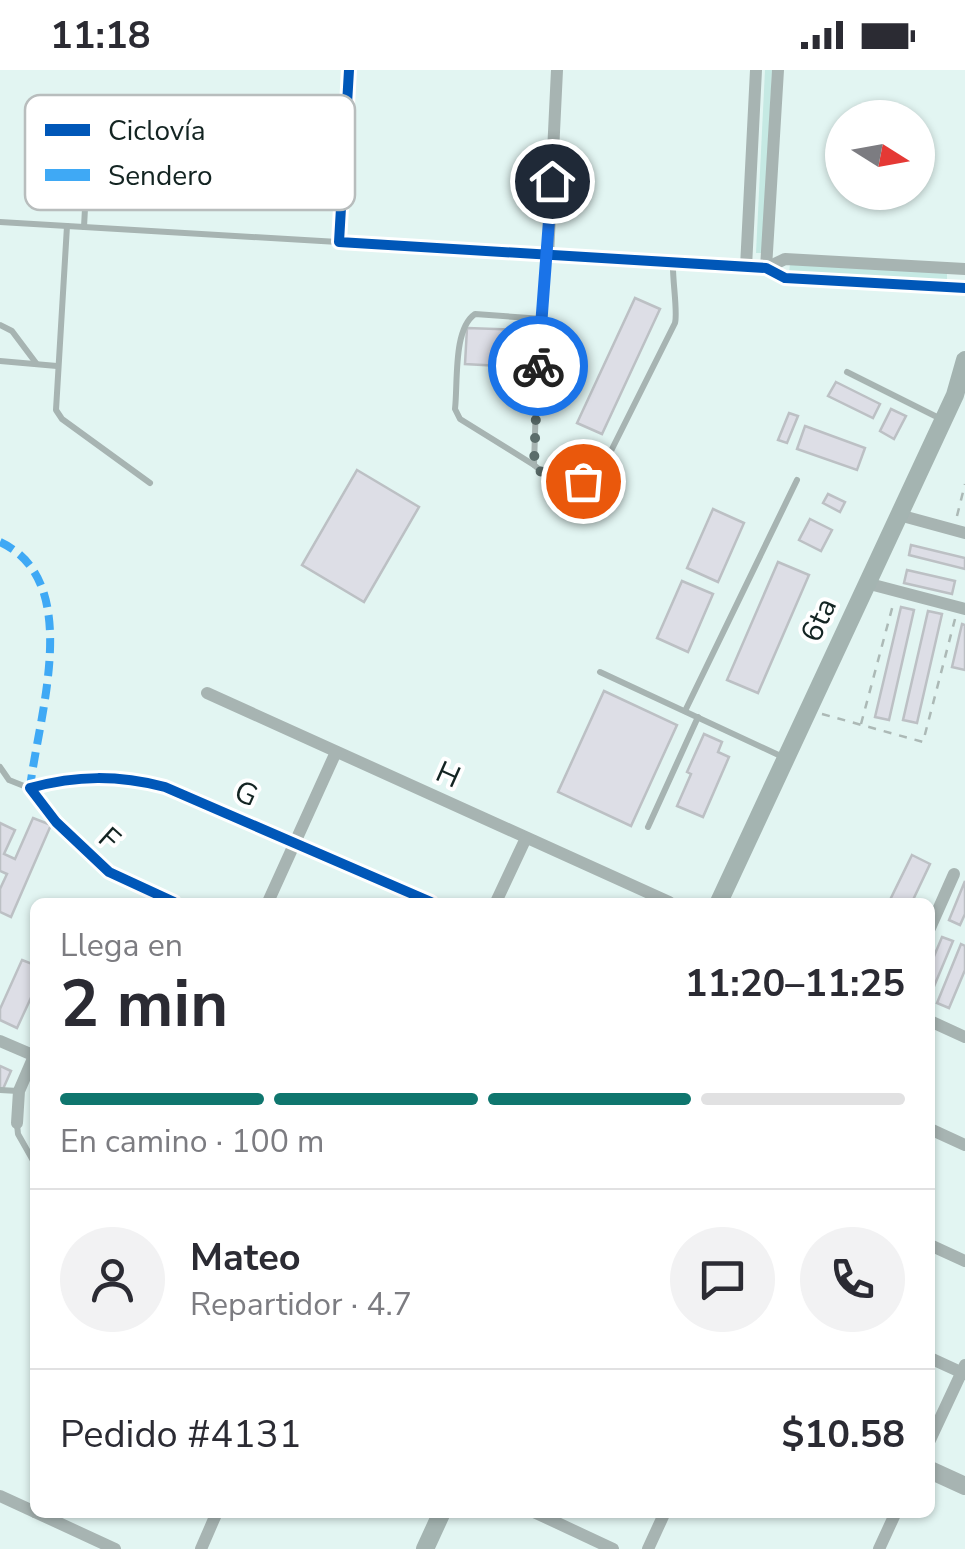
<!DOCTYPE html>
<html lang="es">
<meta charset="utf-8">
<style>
:root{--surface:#fff;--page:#f2f2f3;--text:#2b2b33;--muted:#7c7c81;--line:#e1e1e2;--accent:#0f766e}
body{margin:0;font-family:"Nunito Sans",sans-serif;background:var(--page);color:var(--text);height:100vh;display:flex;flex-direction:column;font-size:38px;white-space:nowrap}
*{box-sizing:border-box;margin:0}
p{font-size:32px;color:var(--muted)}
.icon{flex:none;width:55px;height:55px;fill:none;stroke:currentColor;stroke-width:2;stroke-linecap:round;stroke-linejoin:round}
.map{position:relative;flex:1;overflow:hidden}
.panel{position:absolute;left:30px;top:828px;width:905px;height:620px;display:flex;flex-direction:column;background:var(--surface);border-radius:15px;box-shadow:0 2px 8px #0004}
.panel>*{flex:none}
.needle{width:65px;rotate:101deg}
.fabs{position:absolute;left:825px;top:30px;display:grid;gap:20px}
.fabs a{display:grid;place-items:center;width:110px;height:110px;border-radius:50%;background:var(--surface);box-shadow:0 2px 8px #0004;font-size:50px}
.pin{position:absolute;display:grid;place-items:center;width:85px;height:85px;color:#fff;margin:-42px;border:5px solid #fff;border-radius:50%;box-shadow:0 2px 10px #0007}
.courier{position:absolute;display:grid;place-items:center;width:100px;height:100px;margin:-50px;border:8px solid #1a73e8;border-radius:50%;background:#fff;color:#222;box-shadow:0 2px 12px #0007}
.summary em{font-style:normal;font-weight:700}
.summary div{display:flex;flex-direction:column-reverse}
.summary{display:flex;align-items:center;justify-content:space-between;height:170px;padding:0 30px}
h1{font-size:65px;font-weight:700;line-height:75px}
.bar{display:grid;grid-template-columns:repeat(4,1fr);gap:15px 10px;align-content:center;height:120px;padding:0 30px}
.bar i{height:12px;border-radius:8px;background:var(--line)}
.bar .on{background:var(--accent)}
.bar p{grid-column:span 4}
.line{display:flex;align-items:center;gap:25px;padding:0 30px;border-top:2px solid var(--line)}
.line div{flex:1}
.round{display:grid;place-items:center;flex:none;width:105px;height:105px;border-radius:52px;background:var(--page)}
.status{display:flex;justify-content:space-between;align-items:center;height:70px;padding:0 50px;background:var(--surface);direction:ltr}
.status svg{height:28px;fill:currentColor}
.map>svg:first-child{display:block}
.green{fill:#c5e9e3}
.building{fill:#dddee6;stroke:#bcc0c4;stroke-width:2.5}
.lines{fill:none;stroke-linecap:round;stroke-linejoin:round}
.path{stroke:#acb9b6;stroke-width:2.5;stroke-dasharray:8 8;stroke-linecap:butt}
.service{stroke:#a7b4b2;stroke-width:6}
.minor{stroke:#a7b4b2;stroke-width:12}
.tertiary{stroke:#a7b4b2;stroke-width:18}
.secondary{stroke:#a4b4b1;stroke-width:18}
.quiet{stroke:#3fa9f5;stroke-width:8;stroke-dasharray:15 8;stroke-linecap:butt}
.cycleway-casing{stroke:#fff;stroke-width:16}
.cycleway{stroke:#0057b8;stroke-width:10}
.done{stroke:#5b6d6b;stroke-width:10;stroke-dasharray:0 18}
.route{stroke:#1a73e8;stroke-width:12}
.labels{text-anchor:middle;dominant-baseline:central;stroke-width:8;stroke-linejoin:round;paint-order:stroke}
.street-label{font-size:30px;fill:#132422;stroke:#fff}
.key{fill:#fff;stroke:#b8bdbd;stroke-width:2.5}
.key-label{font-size:28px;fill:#132422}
</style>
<div class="status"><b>11:18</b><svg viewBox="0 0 49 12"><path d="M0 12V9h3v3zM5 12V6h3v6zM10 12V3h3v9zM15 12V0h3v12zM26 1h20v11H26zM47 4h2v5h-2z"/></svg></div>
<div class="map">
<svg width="965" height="1479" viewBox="0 0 965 1479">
<rect width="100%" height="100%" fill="#e2f5f2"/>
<!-- green -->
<g class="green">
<polygon points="765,0 772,0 763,183 756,183"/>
<polygon points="790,193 947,202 947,214 789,204"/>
</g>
<!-- building -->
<g class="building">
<polygon points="635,228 660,239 602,364 577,353"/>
<polygon points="467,258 522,260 521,297 465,294"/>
<polygon points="836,312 880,334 873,348 828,326"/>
<polygon points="891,339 906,346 894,369 880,361"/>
<polygon points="789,343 798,346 787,373 778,370"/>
<polygon points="805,356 865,378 857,400 797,379"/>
<polygon points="357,400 419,437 364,532 302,495"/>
<polygon points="828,424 845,432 840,442 823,433"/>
<polygon points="713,439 744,453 718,512 687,498"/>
<polygon points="810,449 832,460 821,481 799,470"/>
<polygon points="911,475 965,488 965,499 909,485"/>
<polygon points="778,492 809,505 758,623 727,610"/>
<polygon points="907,500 955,511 952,524 904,513"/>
<polygon points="682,511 713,524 688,582 657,568"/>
<polygon points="901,537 914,540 889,650 875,647"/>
<polygon points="928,541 942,544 917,653 903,650"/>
<polygon points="962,554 965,555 965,600 952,597"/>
<polygon points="604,621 677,655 631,756 558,722"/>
<polygon points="704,664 722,672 718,682 729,687 703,747 677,736 691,704 687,702"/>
<polygon points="33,748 51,755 11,847 0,842 0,819 7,804 0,801 0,753 15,760 4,784 15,789"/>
<polygon points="912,785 930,794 912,832 889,832"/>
<polygon points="965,811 965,844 960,855 949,850"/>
<polygon points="942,867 953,871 930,926 930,896"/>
<polygon points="961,874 965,876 965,900 949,938 937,933"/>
<polygon points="22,890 35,895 35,919 17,958 0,950 0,939"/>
<polygon points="0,996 11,1001 3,1019 0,1018"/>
</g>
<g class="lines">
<!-- path -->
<g class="path">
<polyline points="957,446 965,414"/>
<polyline points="822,644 923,672 955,549"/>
<polyline points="861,654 894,531"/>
</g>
<!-- service -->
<g class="service">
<polyline points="0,152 338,172"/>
<polyline points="67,156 56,340 62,349 150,413"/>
<polyline points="84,157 89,63 95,51 112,48 174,51"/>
<path d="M548,187L537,301L534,395L547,406L577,412L583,411L604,395L675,253C678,242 672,208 673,192"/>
<polyline points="0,255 12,261 36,293"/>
<polyline points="0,291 57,296"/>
<polyline points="847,302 939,348"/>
<path d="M534,395L460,349L455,339C458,312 453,259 475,244L543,249"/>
<polyline points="600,602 785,688"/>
<polyline points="685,641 797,410"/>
<polyline points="0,697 9,710 29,718"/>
<polyline points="648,757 698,647"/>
<polyline points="0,1020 18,1021"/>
<polyline points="17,1054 18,1064 35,1094"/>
</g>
<!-- minor -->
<g class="minor">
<polyline points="349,0 339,172 766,198 785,208 965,218"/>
<polyline points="548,186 557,0"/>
<polyline points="746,197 756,0"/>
<polyline points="766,198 785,189 965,199"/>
<polyline points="766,198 778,0"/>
<polyline points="899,445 965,463"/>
<polyline points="866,513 965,539"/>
<polyline points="207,623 669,832"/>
<path d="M174,832L109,802L56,752L30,718C77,705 118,705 165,717L431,832"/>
<polyline points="268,832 336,682"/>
<polyline points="496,832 526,768"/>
<polyline points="930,858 954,804"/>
<polyline points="930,951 965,967"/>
<polyline points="0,971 35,986"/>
<polyline points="17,1053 19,1021 35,984"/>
<polyline points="930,1059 965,1075"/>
<polyline points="930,1175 965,1191"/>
<polyline points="930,1288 965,1304"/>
<polyline points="930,1370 965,1295"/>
<polyline points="0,1426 35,1442"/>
<polyline points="35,1442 115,1479"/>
<polyline points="534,1442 613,1479"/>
<polyline points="201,1479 217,1442"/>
<polyline points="648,1479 665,1442"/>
<polyline points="879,1479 896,1442"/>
</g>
<!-- tertiary -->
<polyline class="tertiary" points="930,1400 965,1416"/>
<!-- secondary -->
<g class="secondary">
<polyline points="719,832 955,325 965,290"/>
<polyline points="425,1479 442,1442"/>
</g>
<!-- quiet -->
<path class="quiet" d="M0,472C85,511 38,647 30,718"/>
<!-- cycleway casing -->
<g class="cycleway-casing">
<g id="cycleway">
<polyline points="349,0 339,172 766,198 785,208 965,218"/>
<path d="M174,832L109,802L56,752L30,718C77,705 118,705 165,717L431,832"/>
</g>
</g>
<!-- cycleway -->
<use href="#cycleway" class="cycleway"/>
</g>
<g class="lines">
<!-- done -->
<path class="done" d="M538,296L534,394C545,410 565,414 583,411"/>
<!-- route -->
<polyline class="route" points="538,296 552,111"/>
</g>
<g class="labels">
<!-- street labels -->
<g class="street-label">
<text transform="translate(819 550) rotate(-65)">6ta</text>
<text transform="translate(448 705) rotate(24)">H</text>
<text transform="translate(246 724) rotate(24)">G</text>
<text transform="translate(109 769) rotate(42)">F</text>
</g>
</g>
<!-- legend -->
<rect x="25" y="25" width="330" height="115" rx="15" class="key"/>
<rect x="45" y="54" width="45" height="12" fill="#0057b8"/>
<rect x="45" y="99" width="45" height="12" fill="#3fa9f5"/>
<g class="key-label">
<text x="108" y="70">Ciclovía</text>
<text x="108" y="115">Sendero</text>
</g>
</svg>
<div class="fabs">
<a><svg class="needle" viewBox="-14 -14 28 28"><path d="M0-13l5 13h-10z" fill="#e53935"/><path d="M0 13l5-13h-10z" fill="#7c7c81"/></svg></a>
</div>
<div class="pin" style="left:583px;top:411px;background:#ea580c"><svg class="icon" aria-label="bag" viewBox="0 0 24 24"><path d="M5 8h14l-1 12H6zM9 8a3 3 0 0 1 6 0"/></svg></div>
<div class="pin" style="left:552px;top:111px;background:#1f2937"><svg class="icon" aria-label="home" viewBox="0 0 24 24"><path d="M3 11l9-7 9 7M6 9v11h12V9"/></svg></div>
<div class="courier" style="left:538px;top:296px"><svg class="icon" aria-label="bike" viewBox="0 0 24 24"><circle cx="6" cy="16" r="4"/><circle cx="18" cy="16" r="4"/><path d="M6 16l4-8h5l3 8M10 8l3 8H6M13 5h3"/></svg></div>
<section class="panel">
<div class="summary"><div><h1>2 min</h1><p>Llega en</p></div><em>11:20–11:25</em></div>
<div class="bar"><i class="on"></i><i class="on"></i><i class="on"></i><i></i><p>En camino · 100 m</p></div>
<div class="line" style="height:180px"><a class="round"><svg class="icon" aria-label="person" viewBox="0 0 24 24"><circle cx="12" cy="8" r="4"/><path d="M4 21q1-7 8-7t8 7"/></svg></a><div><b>Mateo</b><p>Repartidor · 4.7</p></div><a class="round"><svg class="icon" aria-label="chat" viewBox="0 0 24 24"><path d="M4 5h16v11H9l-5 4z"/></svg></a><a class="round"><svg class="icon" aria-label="phone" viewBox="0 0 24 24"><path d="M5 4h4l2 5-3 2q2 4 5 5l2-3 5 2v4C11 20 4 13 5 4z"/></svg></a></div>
<div class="line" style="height:130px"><div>Pedido #4131</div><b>$10.58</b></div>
</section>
</div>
